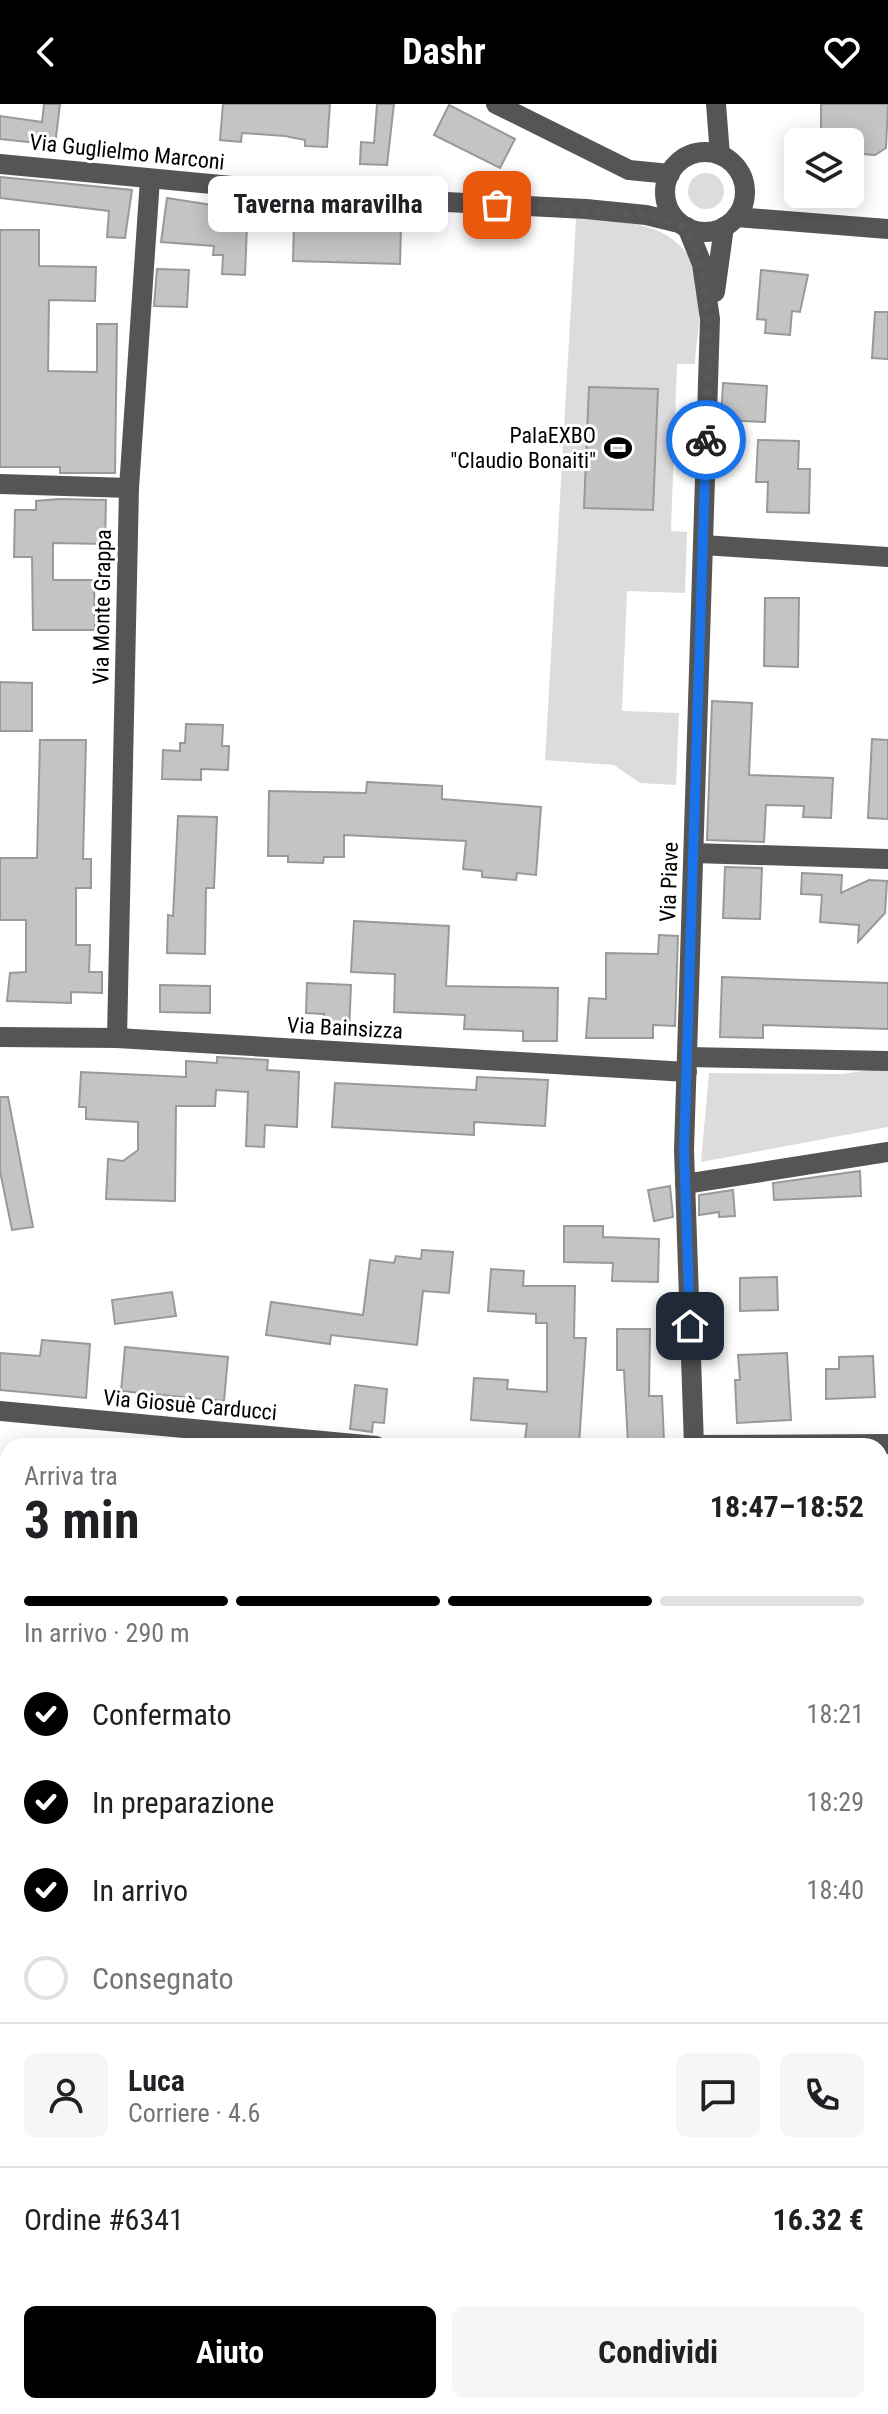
<!DOCTYPE html>
<html lang="it">
<meta charset="utf-8">
<style>
:root{--surface:#fff;--page:#f6f6f6;--text:#202124;--muted:#757577;--line:#e0e0e0;--accent:#000}
body{margin:0;font-family:"Roboto Condensed",sans-serif;background:var(--page);color:var(--text);height:100vh;display:flex;flex-direction:column;font-size:30px;white-space:nowrap}
*{box-sizing:border-box;margin:0}
p{font-size:26px;color:var(--muted)}
.icon{flex:none;width:44px;height:44px;fill:none;stroke:currentColor;stroke-width:2;stroke-linecap:round;stroke-linejoin:round}
.map{position:relative;flex:1;overflow:hidden}
.side{position:absolute;left:0px;top:1334px;width:888px;height:976px;display:flex;flex-direction:column;background:var(--surface);border-radius:24px 24px 0 0;box-shadow:0 4px 20px #0003}
.side>*{flex:none}
.controls{position:absolute;left:784px;top:24px;display:grid;gap:16px}
.controls a{display:grid;place-items:center;width:80px;height:80px;border-radius:12px;background:var(--surface);box-shadow:0 4px 20px #0003;font-size:40px}
.pin{position:absolute;display:grid;place-items:center;width:68px;height:68px;color:#fff;margin:-34px;border-radius:16px;box-shadow:0 4px 12px #0006}
.courier{position:absolute;display:grid;place-items:center;width:80px;height:80px;margin:-40px;border:6px solid #1a73e8;border-radius:50%;background:#fff;color:#222;box-shadow:0 2px 10px #0007}
.bubble{position:absolute;height:56px;border-radius:12px;background:var(--surface);box-shadow:0 4px 20px #0003;font-size:26px;font-weight:700;line-height:56px;text-align:center}
.head em{font-style:normal;font-weight:700}
.head div{display:flex;flex-direction:column-reverse}
.head{display:flex;align-items:center;justify-content:space-between;height:136px;padding:0 24px}
h1{font-size:52px;font-weight:700;line-height:60px}
.bar{display:grid;grid-template-columns:repeat(4,1fr);gap:12px 8px;align-content:center;height:96px;padding:0 24px}
.bar i{height:10px;border-radius:6px;background:var(--line)}
.bar .active{background:var(--accent)}
.bar p{grid-column:span 4}
.line{display:flex;align-items:center;gap:20px;padding:0 24px;border-top:2px solid var(--line)}
.line div{flex:1}
.round{display:grid;place-items:center;flex:none;width:84px;height:84px;border-radius:12px;background:var(--page)}
ol{padding:0 24px;list-style:none}
li{display:flex;align-items:center;gap:24px;height:88px}
li p{margin-inline-start:auto}
li .icon{padding:8px;border-radius:50%;background:var(--accent);color:#fff;stroke-width:4}
li:last-child{color:var(--muted)}
li i{width:44px;height:44px;border:4px solid var(--line);border-radius:50%}
.button{display:flex;gap:16px;margin-top:auto;padding:16px 24px}
.button a{flex:1;height:92px;border-radius:12px;background:var(--accent);color:#fff;font-size:32px;font-weight:700;line-height:92px;text-align:center}
.button a+a{background:var(--page);color:var(--text)}
header{display:flex;justify-content:space-between;align-items:center;height:104px;padding:0 24px;background:var(--accent);color:#fff;font-size:36px;font-weight:700}
.map>svg:first-child{display:block}
.green{fill:#dcdcdc}
.building{fill:#c4c4c4;stroke:#999;stroke-width:2}
.lines{fill:none;stroke-linecap:round;stroke-linejoin:round}
.minor{stroke:#555;stroke-width:20}
.done{stroke:#595959;stroke-width:8;stroke-dasharray:0 14.4}
.route{stroke:#1a73e8;stroke-width:10}
.labels{text-anchor:middle;dominant-baseline:central;stroke-width:6;stroke-linejoin:round;paint-order:stroke}
.street-label{font-size:22px;fill:#000;stroke:#fff}
.poi-label{font-size:22px;fill:#000;stroke:#fff;text-anchor:end}
</style>
<header><svg class="icon" aria-label="back" viewBox="0 0 24 24"><path d="M15 5l-7 7 7 7"/></svg>Dashr<svg class="icon" aria-label="heart" viewBox="0 0 24 24"><path d="M12 20l-8-8c-3-5 5-10 8-4 3-6 11-1 8 4z"/></svg></header>
<div class="map">
<svg width="888" height="2310" viewBox="0 0 888 2310">
<rect width="100%" height="100%" fill="#fff"/>
<!-- green -->
<g class="green">
<circle cx="706" cy="87" r="18"/>
<path d="M576,115C627,117 687,117 699,180C703,204 696,236 695,260H677L671,427L687,428L685,489L627,487L622,607L679,609L676,681L640,679L614,661L545,656Z"/>
<polygon points="888,963 888,1023 701,1058 709,969 843,970"/>
<polygon points="156,2302 294,2302 294,2310 157,2310"/>
</g>
<!-- building -->
<g class="building">
<polygon points="44,0 60,0 55,41 0,35 0,12 42,18"/>
<polygon points="223,0 330,0 327,43 305,42 305,36 285,32 242,29 241,38 220,36"/>
<polygon points="377,0 394,0 387,61 360,60 361,38 374,39"/>
<polygon points="821,0 888,0 886,44 875,51 850,49 850,38 821,38"/>
<polygon points="449,1 515,35 500,64 434,31"/>
<polygon points="0,73 132,86 125,134 107,133 109,107 0,94"/>
<polygon points="167,94 225,103 225,98 248,98 245,171 222,170 223,151 213,151 214,142 161,138"/>
<polygon points="294,119 401,123 400,160 293,157"/>
<polygon points="0,126 39,126 39,162 96,163 95,197 49,196 48,267 97,268 97,220 117,220 115,369 60,369 60,363 0,363"/>
<polygon points="157,165 189,166 187,203 154,202"/>
<polygon points="761,166 808,171 800,208 792,207 790,231 765,229 766,216 757,215"/>
<polygon points="875,208 888,208 888,255 872,254"/>
<polygon points="723,279 767,282 765,318 721,316"/>
<polygon points="589,283 658,285 653,406 584,404"/>
<polygon points="758,336 799,337 798,365 810,365 809,409 767,408 768,378 756,378"/>
<polygon points="59,395 106,396 105,440 53,439 53,476 94,476 95,526 33,526 32,453 14,453 15,406 36,406 36,397"/>
<polygon points="765,494 799,494 798,563 764,562"/>
<polygon points="0,578 32,579 32,627 0,627"/>
<polygon points="712,597 752,599 749,671 833,674 831,714 803,713 804,702 766,701 764,738 707,736"/>
<polygon points="186,620 223,621 222,642 229,642 228,666 201,665 201,676 162,675 163,646 180,647 180,639 185,639"/>
<polygon points="872,635 888,636 888,715 868,714"/>
<polygon points="40,636 86,636 83,755 91,755 91,784 76,784 76,841 90,841 89,868 102,868 102,889 71,888 71,899 7,897 10,869 26,868 26,816 0,816 0,754 37,754"/>
<polygon points="367,678 442,682 442,695 541,703 536,771 517,769 516,776 482,773 482,767 463,765 466,737 344,731 344,753 324,753 323,759 288,758 288,752 268,752 269,687 366,689"/>
<polygon points="178,712 217,713 214,784 206,784 205,850 167,849 168,811 173,812"/>
<polygon points="725,763 762,764 760,815 723,814"/>
<polygon points="802,769 842,771 841,789 869,776 887,777 885,809 858,838 859,821 820,818 822,791 801,790"/>
<polygon points="354,817 449,822 446,882 558,884 557,937 523,937 523,927 464,925 465,911 394,908 395,870 351,868"/>
<polygon points="659,831 678,832 675,922 653,921 653,934 586,934 589,894 606,895 606,849 658,850"/>
<polygon points="722,873 888,879 888,925 763,921 763,934 720,933"/>
<polygon points="307,879 351,881 349,928 324,927 324,910 306,909"/>
<polygon points="160,881 210,882 210,909 160,908"/>
<polygon points="217,953 268,956 267,966 299,968 297,1023 265,1021 264,1043 246,1042 248,988 216,986 215,1002 176,1002 175,1097 106,1095 108,1055 123,1057 138,1046 138,1018 86,1015 86,1003 79,1003 81,968 186,973 186,957 217,959"/>
<polygon points="477,973 548,976 545,1022 474,1018 474,1031 332,1023 335,979 476,986"/>
<polygon points="0,993 8,993 33,1123 12,1126 0,1067"/>
<polygon points="860,1067 861,1092 774,1096 773,1079"/>
<polygon points="670,1082 673,1113 654,1117 648,1086"/>
<polygon points="733,1086 735,1112 719,1113 719,1108 699,1111 699,1091"/>
<polygon points="564,1122 603,1122 603,1133 659,1135 658,1178 612,1177 613,1159 564,1158"/>
<polygon points="422,1146 453,1148 449,1189 423,1187 417,1241 331,1231 330,1240 266,1231 271,1198 363,1211 370,1156 394,1159 396,1152 421,1155"/>
<polygon points="491,1165 524,1167 523,1182 575,1182 574,1234 586,1234 579,1341 525,1335 527,1320 471,1316 474,1274 508,1276 507,1285 547,1288 547,1219 536,1219 536,1210 488,1207"/>
<polygon points="777,1173 778,1206 740,1207 740,1174"/>
<polygon points="172,1188 176,1212 115,1220 112,1196"/>
<polygon points="617,1225 650,1225 649,1292 662,1292 664,1338 628,1340 624,1266 617,1266"/>
<polygon points="42,1236 90,1240 86,1294 0,1286 0,1249 40,1252"/>
<polygon points="125,1243 228,1253 224,1297 121,1287"/>
<polygon points="787,1249 791,1316 737,1319 735,1276 740,1276 738,1251"/>
<polygon points="873,1252 875,1293 826,1295 826,1265 839,1265 839,1253"/>
<polygon points="355,1281 387,1285 384,1319 373,1318 372,1328 350,1325"/>
</g>
<g class="lines">
<!-- minor -->
<g class="minor">
<polyline points="496,0 629,66 670,70"/>
<polyline points="716,0 720,51"/>
<circle cx="705" cy="88" r="40"/>
<polyline points="0,60 348,93 586,105 646,111 679,119"/>
<polyline points="736,113 888,125"/>
<polyline points="687,123 702,160 710,215 684,1046 694,1342"/>
<polyline points="715,188 724,123"/>
<polyline points="0,380 129,384"/>
<polyline points="703,441 888,453"/>
<polyline points="694,749 888,755"/>
<polyline points="0,933 117,934 687,968"/>
<polyline points="117,934 129,384 150,75"/>
<polyline points="687,953 888,957"/>
<polyline points="685,1080 888,1048"/>
<polyline points="0,1307 376,1342"/>
<polyline points="694,1341 888,1340"/>
<polyline points="0,1579 8,1581"/>
<polyline points="880,1670 888,1675"/>
<polyline points="880,2118 888,2119"/>
<polyline points="880,2279 888,2279"/>
<polyline points="0,2289 8,2290"/>
<polyline points="417,2302 418,2310"/>
<polyline points="582,2302 582,2310"/>
<polyline points="677,2310 677,2302"/>
</g>
</g>
<g class="lines">
<!-- done -->
<path class="done" d="M497,101L646,111L687,123C716,195 709,260 706,336"/>
<!-- route -->
<polyline class="route" points="690,1222 684,1046 706,336"/>
</g>
<!-- icons -->
<defs>
<g id="stadium-bare" transform="scale(2.16)"><path d="M0-5a6.5 5 0 1 0 0 10a6.5 5 0 1 0 0-10ZM-3.5-1.8h7v3.6h-7Z" fill="#000" stroke="#fff" stroke-width="2.5" paint-order="stroke"/></g>
</defs>
<g fill-rule="evenodd">
<use href="#stadium-bare" x="618" y="344"/>
</g>
<g class="labels">
<!-- street labels -->
<g class="street-label">
<text transform="translate(127 48) rotate(6)">Via Guglielmo Marconi</text>
<text transform="translate(102 503) rotate(-89)">Via Monte Grappa</text>
<text transform="translate(669 778) rotate(-88)">Via Piave</text>
<text transform="translate(345 924) rotate(3)">Via Bainsizza</text>
<text transform="translate(190 1301) rotate(5)">Via Giosuè Carducci</text>
</g>
<!-- poi labels -->
<g class="poi-label">
<text x="596" y="331">PalaEXBO<tspan x="596" dy="25">"Claudio Bonaiti"</tspan></text>
</g>
</g>
</svg>
<div class="controls">
<a><svg class="icon" aria-label="layers" viewBox="0 0 24 24"><path d="M12 4l9 5-9 5-9-5zM3 14l9 5 9-5"/></svg></a>
</div>
<div class="pin" style="left:497px;top:101px;background:#ea580c"><svg class="icon" aria-label="bag" viewBox="0 0 24 24"><path d="M5 8h14l-1 12H6zM9 8a3 3 0 0 1 6 0"/></svg></div>
<div class="pin" style="left:690px;top:1222px;background:#1f2937"><svg class="icon" aria-label="home" viewBox="0 0 24 24"><path d="M3 11l9-7 9 7M6 9v11h12V9"/></svg></div>
<div class="courier" style="left:706px;top:336px"><svg class="icon" aria-label="bike" viewBox="0 0 24 24"><circle cx="6" cy="16" r="4"/><circle cx="18" cy="16" r="4"/><path d="M6 16l4-8h5l3 8M10 8l3 8H6M13 5h3"/></svg></div>
<div class="bubble" style="left:208px;top:72px;width:240px">Taverna maravilha</div>
<section class="side">
<div class="head"><div><h1>3 min</h1><p>Arriva tra</p></div><em>18:47–18:52</em></div>
<div class="bar"><i class="active"></i><i class="active"></i><i class="active"></i><i></i><p>In arrivo · 290 m</p></div>
<ol>
<li><svg class="icon" aria-label="check" viewBox="0 0 24 24"><path d="M5 12l5 5 9-10"/></svg>Confermato<p>18:21</p></li>
<li><svg class="icon" aria-label="check" viewBox="0 0 24 24"><path d="M5 12l5 5 9-10"/></svg>In preparazione<p>18:29</p></li>
<li><svg class="icon" aria-label="check" viewBox="0 0 24 24"><path d="M5 12l5 5 9-10"/></svg>In arrivo<p>18:40</p></li>
<li><i></i>Consegnato</li>
</ol>
<div class="line" style="height:144px"><a class="round"><svg class="icon" aria-label="person" viewBox="0 0 24 24"><circle cx="12" cy="8" r="4"/><path d="M4 21q1-7 8-7t8 7"/></svg></a><div><b>Luca</b><p>Corriere · 4.6</p></div><a class="round"><svg class="icon" aria-label="chat" viewBox="0 0 24 24"><path d="M4 5h16v11H9l-5 4z"/></svg></a><a class="round"><svg class="icon" aria-label="phone" viewBox="0 0 24 24"><path d="M5 4h4l2 5-3 2q2 4 5 5l2-3 5 2v4C11 20 4 13 5 4z"/></svg></a></div>
<div class="line" style="height:104px"><div>Ordine #6341</div><b>16.32 €</b></div>
<div class="button"><a>Aiuto</a><a>Condividi</a></div>
</section>
</div>
